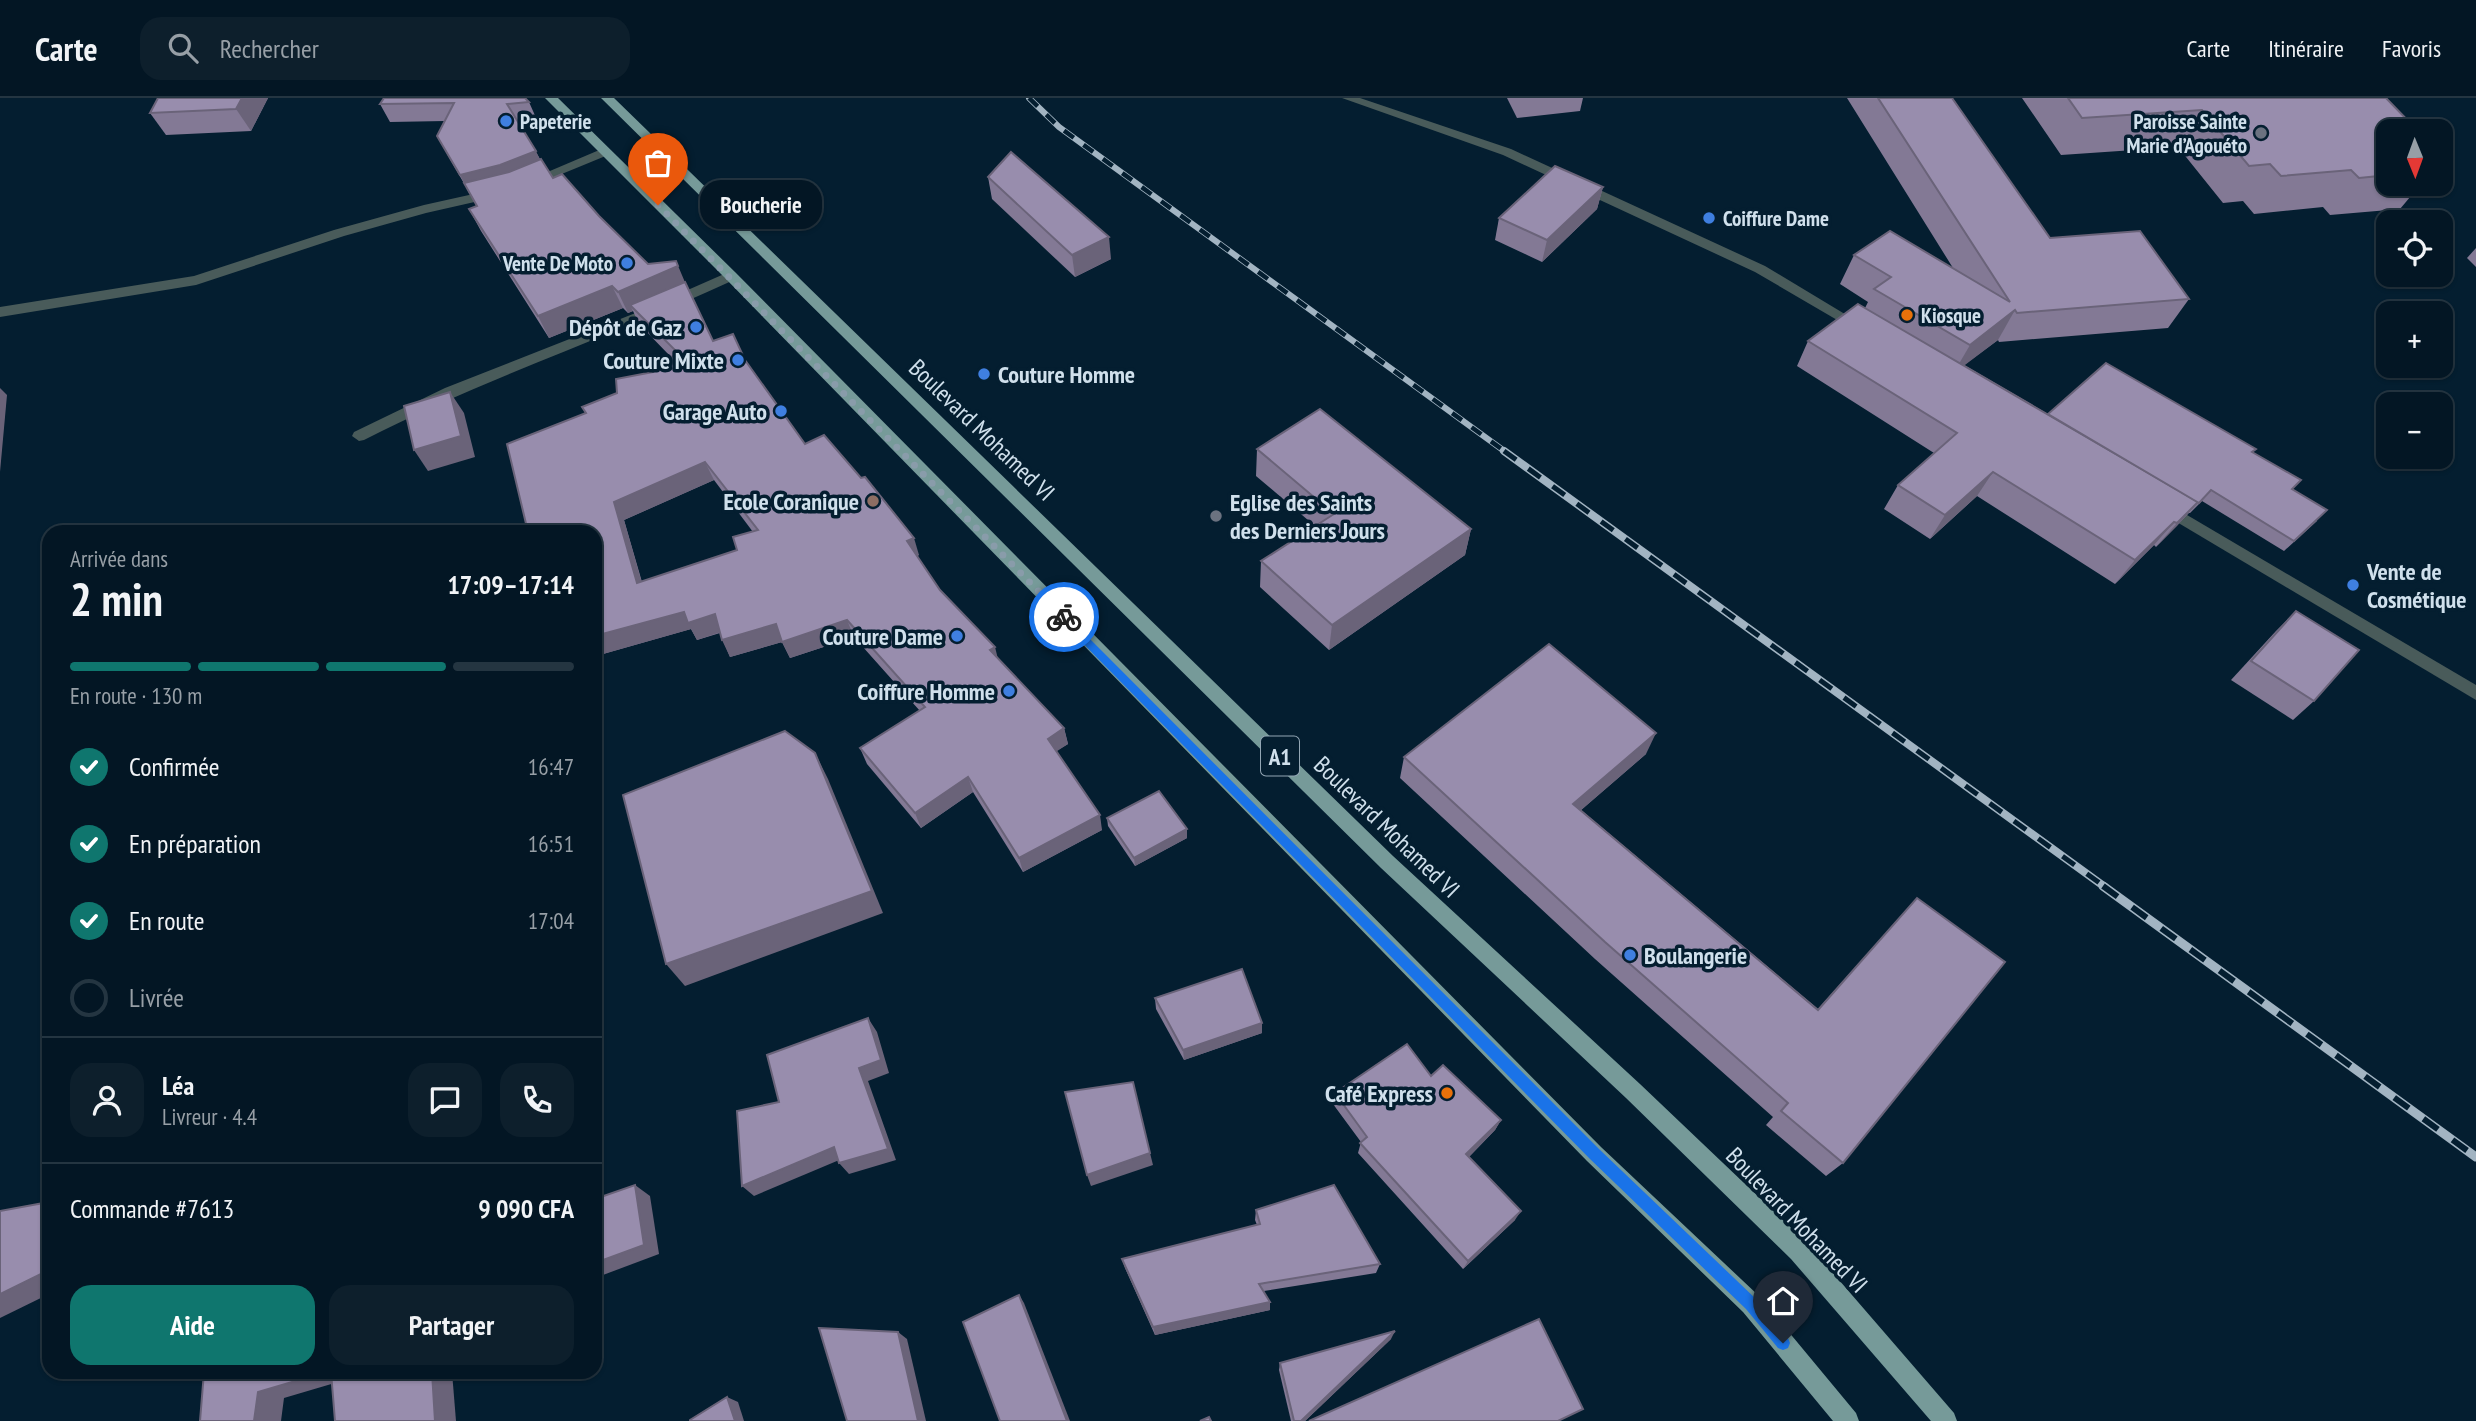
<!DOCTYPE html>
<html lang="fr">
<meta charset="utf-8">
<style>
:root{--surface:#031624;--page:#0d1f2c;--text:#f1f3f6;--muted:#979fa6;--line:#243541;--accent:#0f766e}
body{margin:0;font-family:"PT Sans Narrow",sans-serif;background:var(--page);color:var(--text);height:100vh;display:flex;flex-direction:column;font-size:26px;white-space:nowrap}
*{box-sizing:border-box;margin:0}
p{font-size:23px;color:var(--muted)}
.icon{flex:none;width:38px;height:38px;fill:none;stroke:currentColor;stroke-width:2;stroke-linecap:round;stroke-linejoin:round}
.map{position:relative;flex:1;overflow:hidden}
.panel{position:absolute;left:42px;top:427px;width:560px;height:854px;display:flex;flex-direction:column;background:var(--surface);border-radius:21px;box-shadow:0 2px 5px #0004,0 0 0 2px var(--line)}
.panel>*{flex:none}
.needle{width:46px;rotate:179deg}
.fabs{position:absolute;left:2376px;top:21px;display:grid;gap:14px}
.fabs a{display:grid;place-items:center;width:77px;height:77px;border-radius:14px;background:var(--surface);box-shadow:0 2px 5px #0004,0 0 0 2px var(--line);font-size:35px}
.pin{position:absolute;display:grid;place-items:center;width:60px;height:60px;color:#fff;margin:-72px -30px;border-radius:50% 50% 50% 0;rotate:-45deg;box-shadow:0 0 7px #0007}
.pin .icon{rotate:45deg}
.courier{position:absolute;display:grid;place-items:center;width:70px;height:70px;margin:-35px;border:5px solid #1a73e8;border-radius:50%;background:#fff;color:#222;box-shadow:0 2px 9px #0007}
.bubble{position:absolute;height:49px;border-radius:21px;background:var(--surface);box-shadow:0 2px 5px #0004,0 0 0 2px var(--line);font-size:23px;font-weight:700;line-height:49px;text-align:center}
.headline em{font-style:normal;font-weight:700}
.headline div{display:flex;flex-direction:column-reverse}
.headline{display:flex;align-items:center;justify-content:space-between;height:119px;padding:0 28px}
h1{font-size:46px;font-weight:700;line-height:52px}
.bar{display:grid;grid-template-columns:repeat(4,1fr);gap:10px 7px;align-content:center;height:84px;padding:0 28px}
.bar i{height:9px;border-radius:5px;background:var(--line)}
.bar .current{background:var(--accent)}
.bar p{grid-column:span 4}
.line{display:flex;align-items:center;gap:18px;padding:0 28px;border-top:2px solid var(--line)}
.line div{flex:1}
.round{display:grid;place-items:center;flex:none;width:74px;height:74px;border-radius:21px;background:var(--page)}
ol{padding:0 28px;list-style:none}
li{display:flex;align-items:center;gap:21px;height:77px}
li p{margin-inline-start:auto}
li .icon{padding:7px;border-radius:50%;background:var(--accent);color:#fff;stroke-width:4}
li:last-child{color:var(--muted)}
li i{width:38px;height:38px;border:4px solid var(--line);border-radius:50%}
.button{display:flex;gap:14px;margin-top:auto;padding:14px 28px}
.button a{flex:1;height:80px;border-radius:21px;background:var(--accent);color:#fff;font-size:28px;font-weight:700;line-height:80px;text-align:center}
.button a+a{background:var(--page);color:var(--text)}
header{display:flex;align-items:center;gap:42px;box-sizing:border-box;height:98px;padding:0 35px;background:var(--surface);border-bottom:2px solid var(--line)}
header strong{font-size:33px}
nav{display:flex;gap:38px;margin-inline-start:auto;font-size:24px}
.search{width:490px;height:63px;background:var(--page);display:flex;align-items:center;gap:18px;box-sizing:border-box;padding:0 24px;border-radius:21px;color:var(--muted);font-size:26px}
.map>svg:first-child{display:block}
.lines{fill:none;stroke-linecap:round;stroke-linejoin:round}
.minor{fill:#495b5a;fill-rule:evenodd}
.major{fill:#769a99;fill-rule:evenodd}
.rail-far2-casing{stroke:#a2b4c2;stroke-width:6}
.rail-far1-casing{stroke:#a2b4c2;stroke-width:8}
.rail-casing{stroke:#a2b4c2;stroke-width:9}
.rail-far2{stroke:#041e30;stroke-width:4.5;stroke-dasharray:12;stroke-linecap:butt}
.rail-far1{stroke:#041e30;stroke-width:5;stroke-dasharray:15;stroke-linecap:butt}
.rail{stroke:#041e30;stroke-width:6;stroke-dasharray:18;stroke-linecap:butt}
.wall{fill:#837995;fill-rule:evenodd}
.shaded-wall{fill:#6a6379}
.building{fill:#988dad;stroke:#6a6379;stroke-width:2;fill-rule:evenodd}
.route{fill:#1a73e8}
.done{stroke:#899caa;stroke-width:7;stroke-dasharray:0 12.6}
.shop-dot{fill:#3f7fe0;stroke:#041e30;stroke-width:2.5}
.worship-dot{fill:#6b7280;stroke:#041e30;stroke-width:2.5}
.food-dot{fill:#e8710a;stroke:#041e30;stroke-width:2.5}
.education-dot{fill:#8d6e63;stroke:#041e30;stroke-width:2.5}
.labels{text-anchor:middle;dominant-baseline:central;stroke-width:7;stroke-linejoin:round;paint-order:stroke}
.far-poi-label{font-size:21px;font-weight:bold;fill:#d0e0ec;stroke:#041e30;text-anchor:start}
.shield{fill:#041e30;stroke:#93a6b4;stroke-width:2}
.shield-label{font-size:23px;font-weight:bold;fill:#d0e0ec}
.poi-label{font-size:24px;font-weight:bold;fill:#d0e0ec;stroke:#041e30;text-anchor:end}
.street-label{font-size:24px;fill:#d0e0ec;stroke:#041e30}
</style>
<header>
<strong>Carte</strong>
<div class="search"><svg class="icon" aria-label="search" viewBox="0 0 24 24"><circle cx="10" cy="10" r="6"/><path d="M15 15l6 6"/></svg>Rechercher</div>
<nav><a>Carte</a><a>Itinéraire</a><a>Favoris</a></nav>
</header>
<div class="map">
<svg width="2476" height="1323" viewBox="0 0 2476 1323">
<rect width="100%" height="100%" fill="#041e30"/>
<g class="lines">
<!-- minor -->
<g class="minor">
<polygon points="1342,0 1360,0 1511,51 1765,168 1868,230 1861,235 1856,233 1755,174 1503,57"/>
<polygon points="604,50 610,54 608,57 535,87 525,87 524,84"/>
<polygon points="496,91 501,92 501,98 426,115 344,138 196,187 0,219 0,209 194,178 334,132 424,107"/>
<path d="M731,173L736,175V181C613,238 485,280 364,342L359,343L352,338L354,334L445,290L633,216Z"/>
<polygon points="2165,404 2476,587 2476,602 2160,414 2157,410"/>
</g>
<!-- major -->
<g class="major">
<polygon points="545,0 558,0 736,175 1601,1049 1759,1198 1856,1315 1859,1323 1833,1323 1743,1214 1587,1063 726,181"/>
<polygon points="601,0 614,0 1393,758 1640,986 1807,1145 1954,1315 1957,1323 1931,1323 1791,1161 1626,1000 1381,770"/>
</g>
<!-- rail-far2 casing -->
<g class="rail-far2-casing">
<polyline id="rail-far2" points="1029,0 1059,29 1507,355"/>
</g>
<!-- rail-far1 casing -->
<g class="rail-far1-casing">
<polyline id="rail-far1" points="1504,353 2105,789"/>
</g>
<!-- rail casing -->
<g class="rail-casing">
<polyline id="rail" points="2103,788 2476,1059"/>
</g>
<!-- rail-far2 -->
<use href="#rail-far2" class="rail-far2"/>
<!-- rail-far1 -->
<use href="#rail-far1" class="rail-far1"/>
<!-- rail -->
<use href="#rail" class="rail"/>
</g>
<!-- wall -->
<g class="wall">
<polygon points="158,0 268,0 251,33 166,37 150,15"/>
<polygon points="1507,0 1583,0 1580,13 1517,20"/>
<polygon points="1847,0 1952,0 2050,140 2189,201 2168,230 1999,244 1998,242 1964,267 2048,316 2253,355 2292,391 2317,423 2284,453 2202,403 2190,415 2189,415 2156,449 2154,447 2115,486 1977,398 1930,441 1884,411 1898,387 1934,355 1797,268 1808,243 1865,210 1868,204 1840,186 1854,157 1953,170"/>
<polygon points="2022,0 2386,0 2389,33 2389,86 2421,86 2400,111 2330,117 2323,109 2254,116 2243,103 2223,105 2178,49 2061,57"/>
<path d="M529,4L537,22L518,23L540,61L553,80L599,118L648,166L687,189L713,243L745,262L805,346L919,457L917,458L940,492L997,559L1064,630L1068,646L1056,653L1102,732L1023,774L973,694L921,730L867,666L860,650L920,613L854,539L790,560L782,544L730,559L720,535L697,542L691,531L603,556L586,315L617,295L652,274L671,259L639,226L633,213L628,215L623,210L549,240L481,133L469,111L477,108L447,56L445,23L390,24L380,6ZM714,382L753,434L737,452L642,484L624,422Z"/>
<polygon points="988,79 1111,161 1075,179 992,101"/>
<polygon points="1603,89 1597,111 1542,164 1495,142 1499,120"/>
<polygon points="2476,150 2476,169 2467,160"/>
<polygon points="1257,351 1471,431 1465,457 1329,552 1260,489 1261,463 1315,428 1256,378"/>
<polygon points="2296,513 2314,603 2293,622 2231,582 2276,533"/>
<polygon points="1646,656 1581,712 1818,911 1917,800 1843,1065 1826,1078 1766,1027 1773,1019 1595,861 1400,680 1404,659"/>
<polygon points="1107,720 1187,731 1187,740 1135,768 1108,728"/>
<polygon points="1155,900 1262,935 1184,962 1156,911"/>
<polygon points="1431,978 1501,1022 1495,1032 1469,1059 1515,1122 1463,1171 1358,1055 1361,1044 1333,1006 1335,995"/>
<polygon points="1256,1112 1380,1166 1376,1175 1264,1193 1270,1212 1155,1237 1125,1170 1122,1161 1257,1127 1255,1122"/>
<polygon points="1391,1241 1305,1323 1291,1323 1279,1272 1280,1265"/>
</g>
<!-- shaded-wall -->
<g class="shaded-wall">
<polygon points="242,0 268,0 251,33 236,11"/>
<polygon points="536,53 544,71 469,95 460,77"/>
<polygon points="1603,89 1597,111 1542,164 1547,142"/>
<polygon points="1109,139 1111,161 1075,179 1072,157"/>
<polygon points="676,163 687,189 630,207 633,213 628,215 618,194"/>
<polygon points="612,188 623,210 549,240 538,218"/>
<polygon points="2015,212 1998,242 1953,276 1970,247"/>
<polygon points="0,290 7,297 0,374"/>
<polygon points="450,294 464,315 475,359 428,373 414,352"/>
<polygon points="705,364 714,382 624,422 647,503 637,485 614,404"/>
<polygon points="1993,374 1977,398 1930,441 1945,417"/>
<polygon points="2198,404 2177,428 2156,449 2177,425"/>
<polygon points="2174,424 2154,447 2115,486 2135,462"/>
<polygon points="1471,431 1465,457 1329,552 1332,527"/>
<polygon points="914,440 919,457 912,461 907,443"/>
<polygon points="684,514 715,516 724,533 697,542 691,531 603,556 595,544 595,538"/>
<polygon points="847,522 854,539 790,560 782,544 730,559 722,542 776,526"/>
<polygon points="995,549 999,565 990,552"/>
<polygon points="1064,630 1068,646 1051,657 1048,641"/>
<polygon points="1656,635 1646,656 1565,726 1573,706"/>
<polygon points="815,655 828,681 883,815 685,888 666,866"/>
<polygon points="968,679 973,694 921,730 915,715"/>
<polygon points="1100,717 1102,732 1023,774 1019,760"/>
<polygon points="1187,731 1187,740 1135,768 1134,760"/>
<polygon points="595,733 604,752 595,757"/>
<polygon points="868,920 877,934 889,975 868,983 896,1062 849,1076 839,1065 859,970"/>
<polygon points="1262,925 1262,935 1184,962 1183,952"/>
<polygon points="1501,1022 1495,1032 1462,1066 1466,1056"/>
<polygon points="834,1049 844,1060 754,1098 742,1088"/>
<polygon points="1150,1055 1153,1067 1091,1088 1087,1077"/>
<polygon points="635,1087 650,1098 659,1156 595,1180 595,1165"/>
<polygon points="1521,1113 1515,1122 1463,1171 1468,1163"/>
<polygon points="49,1172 49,1196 0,1220 0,1196"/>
<polygon points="1019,1197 1024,1205 1070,1323 1067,1323"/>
<polygon points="1270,1204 1270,1212 1155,1237 1153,1229"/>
<polygon points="1395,1233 1391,1241 1305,1323 1301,1323"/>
<polygon points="898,1234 907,1241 926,1323 918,1323"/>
<polygon points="326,1274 337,1274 355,1279 284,1300 281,1323 254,1323 258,1294"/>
<polygon points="432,1274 452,1274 456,1323 435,1323"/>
<polygon points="727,1299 738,1304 744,1323 735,1323"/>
</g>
<!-- building -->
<g class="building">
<polygon points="158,0 242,0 236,11 150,15"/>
<polygon points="384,0 525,0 529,4 507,6 536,53 500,67 460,77 437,38 454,5 380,6"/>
<polygon points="1878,0 1952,0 2050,140 2140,133 2189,201 2017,215 2015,212 1970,247 1874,191 1891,179 1854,157 1890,133 2010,204"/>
<polygon points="2068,0 2386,0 2418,33 2389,33 2389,77 2359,80 2351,72 2281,78 2270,66 2249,68 2202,12 2082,20"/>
<polygon points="1011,54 1109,139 1072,157 988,79"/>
<polygon points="541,61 553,80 562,76 599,118 648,166 676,163 678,168 618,194 612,188 538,218 469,111 477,108 464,85 509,74"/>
<polygon points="1555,68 1603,89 1547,142 1499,120"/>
<path d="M685,184L713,243L733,236L745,262L805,346L824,337L861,380L865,379L914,440L907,443L940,492L995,549L990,552L1064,630L1048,641L1100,717L1019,760L968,679L915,715L860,650L925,609L847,522L782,544L776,526L722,542L715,516L688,525L684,514L595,538V434H528L507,346L586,315L582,309L617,295L616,281L653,274L649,267L679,256L630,207ZM705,364L758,432L733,439L737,452L637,485L614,404Z"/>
<polygon points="1858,206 2198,404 2177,425 2174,424 2135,462 1993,374 1945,417 1898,387 1957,335 1808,243"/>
<polygon points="2106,265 2256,351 2252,354 2301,382 2292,391 2327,412 2294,443 2211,392 2199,405 2048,316"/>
<polygon points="450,294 461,338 414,352 404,308"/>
<polygon points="1320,311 1471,431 1332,527 1261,463 1334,416 1257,351"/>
<polygon points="2296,513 2359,552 2314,603 2251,563"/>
<polygon points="1549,546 1656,635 1573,706 1818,912 1917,800 2005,864 1843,1065 1781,1013 1788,1005 1605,844 1404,659"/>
<polygon points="785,633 815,655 872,793 666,866 623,697"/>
<polygon points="1159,693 1187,731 1134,760 1107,720"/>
<polygon points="1242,871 1262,925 1183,952 1155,900"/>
<polygon points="868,920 881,962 859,970 888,1051 839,1065 834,1049 742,1088 737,1013 779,1004 767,957"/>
<polygon points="1407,946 1431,978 1443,967 1501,1022 1466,1056 1521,1113 1468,1163 1360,1045 1367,1039 1335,995"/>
<polygon points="1133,984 1150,1055 1087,1077 1065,994"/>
<polygon points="635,1087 644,1147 595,1165 595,1101"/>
<polygon points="1334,1087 1380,1166 1259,1186 1270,1204 1153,1229 1122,1161 1260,1126 1256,1112"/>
<polygon points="49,1104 49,1172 0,1196 0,1113"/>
<polygon points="1019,1197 1067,1323 1000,1323 963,1224"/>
<polygon points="1539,1221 1583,1311 1558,1323 1309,1323"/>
<polygon points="819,1230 898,1234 918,1323 847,1323"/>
<polygon points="1395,1233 1301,1323 1294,1323 1280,1265"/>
<polygon points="204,1274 326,1274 258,1294 254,1323 200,1323"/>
<polygon points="331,1274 432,1274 435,1323 335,1323"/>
<polygon points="727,1299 735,1323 690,1323 690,1322"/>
<polygon points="1209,1319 1211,1323 1200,1323"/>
</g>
<!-- route -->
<polygon class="route" points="1064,515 1599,1051 1756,1201 1788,1240 1790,1245 1788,1250 1783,1252 1778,1250 1746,1211 1590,1061 1060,522 1060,516"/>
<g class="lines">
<!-- done -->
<polyline class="done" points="658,107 1064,519"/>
</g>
<!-- markers -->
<g class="shop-dot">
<circle cx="506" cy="23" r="7"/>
<circle cx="1709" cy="120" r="7"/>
<circle cx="627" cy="165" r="7"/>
<circle cx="696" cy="229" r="7"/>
<circle cx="738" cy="262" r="7"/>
<circle cx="984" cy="276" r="7"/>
<circle cx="781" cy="313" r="7"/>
<circle cx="2353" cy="487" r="7"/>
<circle cx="957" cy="538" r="7"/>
<circle cx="1009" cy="593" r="7"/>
<circle cx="1630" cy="857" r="7"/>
</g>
<g class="worship-dot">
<circle cx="2261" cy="35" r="7"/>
<circle cx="1216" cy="418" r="7"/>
</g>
<g class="food-dot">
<circle cx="1907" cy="217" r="7"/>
<circle cx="1447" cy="995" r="7"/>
</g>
<circle class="education-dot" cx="873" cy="403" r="7"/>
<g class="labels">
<!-- far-poi labels -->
<g class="far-poi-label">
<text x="520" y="23">Papeterie</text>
<text x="2247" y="23" text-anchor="end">Paroisse Sainte<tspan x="2247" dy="24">Marie d’Agouéto</tspan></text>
<text x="1723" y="120">Coiffure Dame</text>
<text x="613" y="165" text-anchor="end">Vente De Moto</text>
<text x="1921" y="217">Kiosque</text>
</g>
<!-- shield labels -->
<rect class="shield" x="1261" y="638.5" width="38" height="39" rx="5"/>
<g class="shield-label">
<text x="1280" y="658">A1</text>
</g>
<!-- poi labels -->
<g class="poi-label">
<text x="682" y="229">Dépôt de Gaz</text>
<text x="724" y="262">Couture Mixte</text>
<text x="998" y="276" text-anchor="start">Couture Homme</text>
<text x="767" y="313">Garage Auto</text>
<text x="859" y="403">Ecole Coranique</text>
<text x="1230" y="404" text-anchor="start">Eglise des Saints<tspan x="1230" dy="28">des Derniers Jours</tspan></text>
<text x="2367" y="473" text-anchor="start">Vente de<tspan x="2367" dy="28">Cosmétique</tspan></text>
<text x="943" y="538">Couture Dame</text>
<text x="995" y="593">Coiffure Homme</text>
<text x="1644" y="857" text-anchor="start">Boulangerie</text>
<text x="1433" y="995">Café Express</text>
</g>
<!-- street labels -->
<g class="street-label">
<text transform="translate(982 332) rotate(44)">Boulevard Mohamed VI</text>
<text transform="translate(1387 729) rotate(44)">Boulevard Mohamed VI</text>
<text transform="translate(1797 1122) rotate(46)">Boulevard Mohamed VI</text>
</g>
</g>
</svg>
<div class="fabs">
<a><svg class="needle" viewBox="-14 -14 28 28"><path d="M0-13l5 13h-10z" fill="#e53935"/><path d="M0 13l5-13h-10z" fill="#979fa6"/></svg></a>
<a><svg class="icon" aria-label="locate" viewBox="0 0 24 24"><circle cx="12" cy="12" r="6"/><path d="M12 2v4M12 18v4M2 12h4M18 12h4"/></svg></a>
<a>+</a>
<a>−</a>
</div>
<div class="pin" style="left:658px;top:107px;background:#ea580c"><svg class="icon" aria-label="bag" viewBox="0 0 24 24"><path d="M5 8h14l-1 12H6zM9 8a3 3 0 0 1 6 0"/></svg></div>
<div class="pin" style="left:1783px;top:1245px;background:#1f2937"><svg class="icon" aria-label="home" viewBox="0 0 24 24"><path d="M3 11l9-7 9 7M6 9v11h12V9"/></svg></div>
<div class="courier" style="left:1064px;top:519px"><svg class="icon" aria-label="bike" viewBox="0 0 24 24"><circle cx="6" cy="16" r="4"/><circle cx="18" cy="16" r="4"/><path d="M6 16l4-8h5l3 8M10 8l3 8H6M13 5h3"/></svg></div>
<div class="bubble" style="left:700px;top:82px;width:122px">Boucherie</div>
<section class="panel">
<div class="headline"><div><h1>2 min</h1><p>Arrivée dans</p></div><em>17:09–17:14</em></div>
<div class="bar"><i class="current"></i><i class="current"></i><i class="current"></i><i></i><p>En route · 130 m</p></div>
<ol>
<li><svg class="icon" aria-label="check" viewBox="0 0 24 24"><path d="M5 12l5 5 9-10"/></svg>Confirmée<p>16:47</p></li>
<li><svg class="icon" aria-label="check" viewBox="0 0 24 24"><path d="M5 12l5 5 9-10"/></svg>En préparation<p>16:51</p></li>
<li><svg class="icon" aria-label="check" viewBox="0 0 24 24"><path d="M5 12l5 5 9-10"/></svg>En route<p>17:04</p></li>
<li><i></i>Livrée</li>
</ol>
<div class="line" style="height:126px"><a class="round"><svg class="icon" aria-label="person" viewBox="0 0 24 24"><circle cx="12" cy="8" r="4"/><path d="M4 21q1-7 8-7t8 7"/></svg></a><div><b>Léa</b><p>Livreur · 4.4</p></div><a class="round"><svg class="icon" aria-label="chat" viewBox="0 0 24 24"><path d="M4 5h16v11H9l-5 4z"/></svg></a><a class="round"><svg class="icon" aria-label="phone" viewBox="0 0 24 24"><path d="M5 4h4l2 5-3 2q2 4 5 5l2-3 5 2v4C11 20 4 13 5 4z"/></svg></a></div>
<div class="line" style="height:91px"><div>Commande #7613</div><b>9 090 CFA</b></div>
<div class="button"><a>Aide</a><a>Partager</a></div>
</section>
</div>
